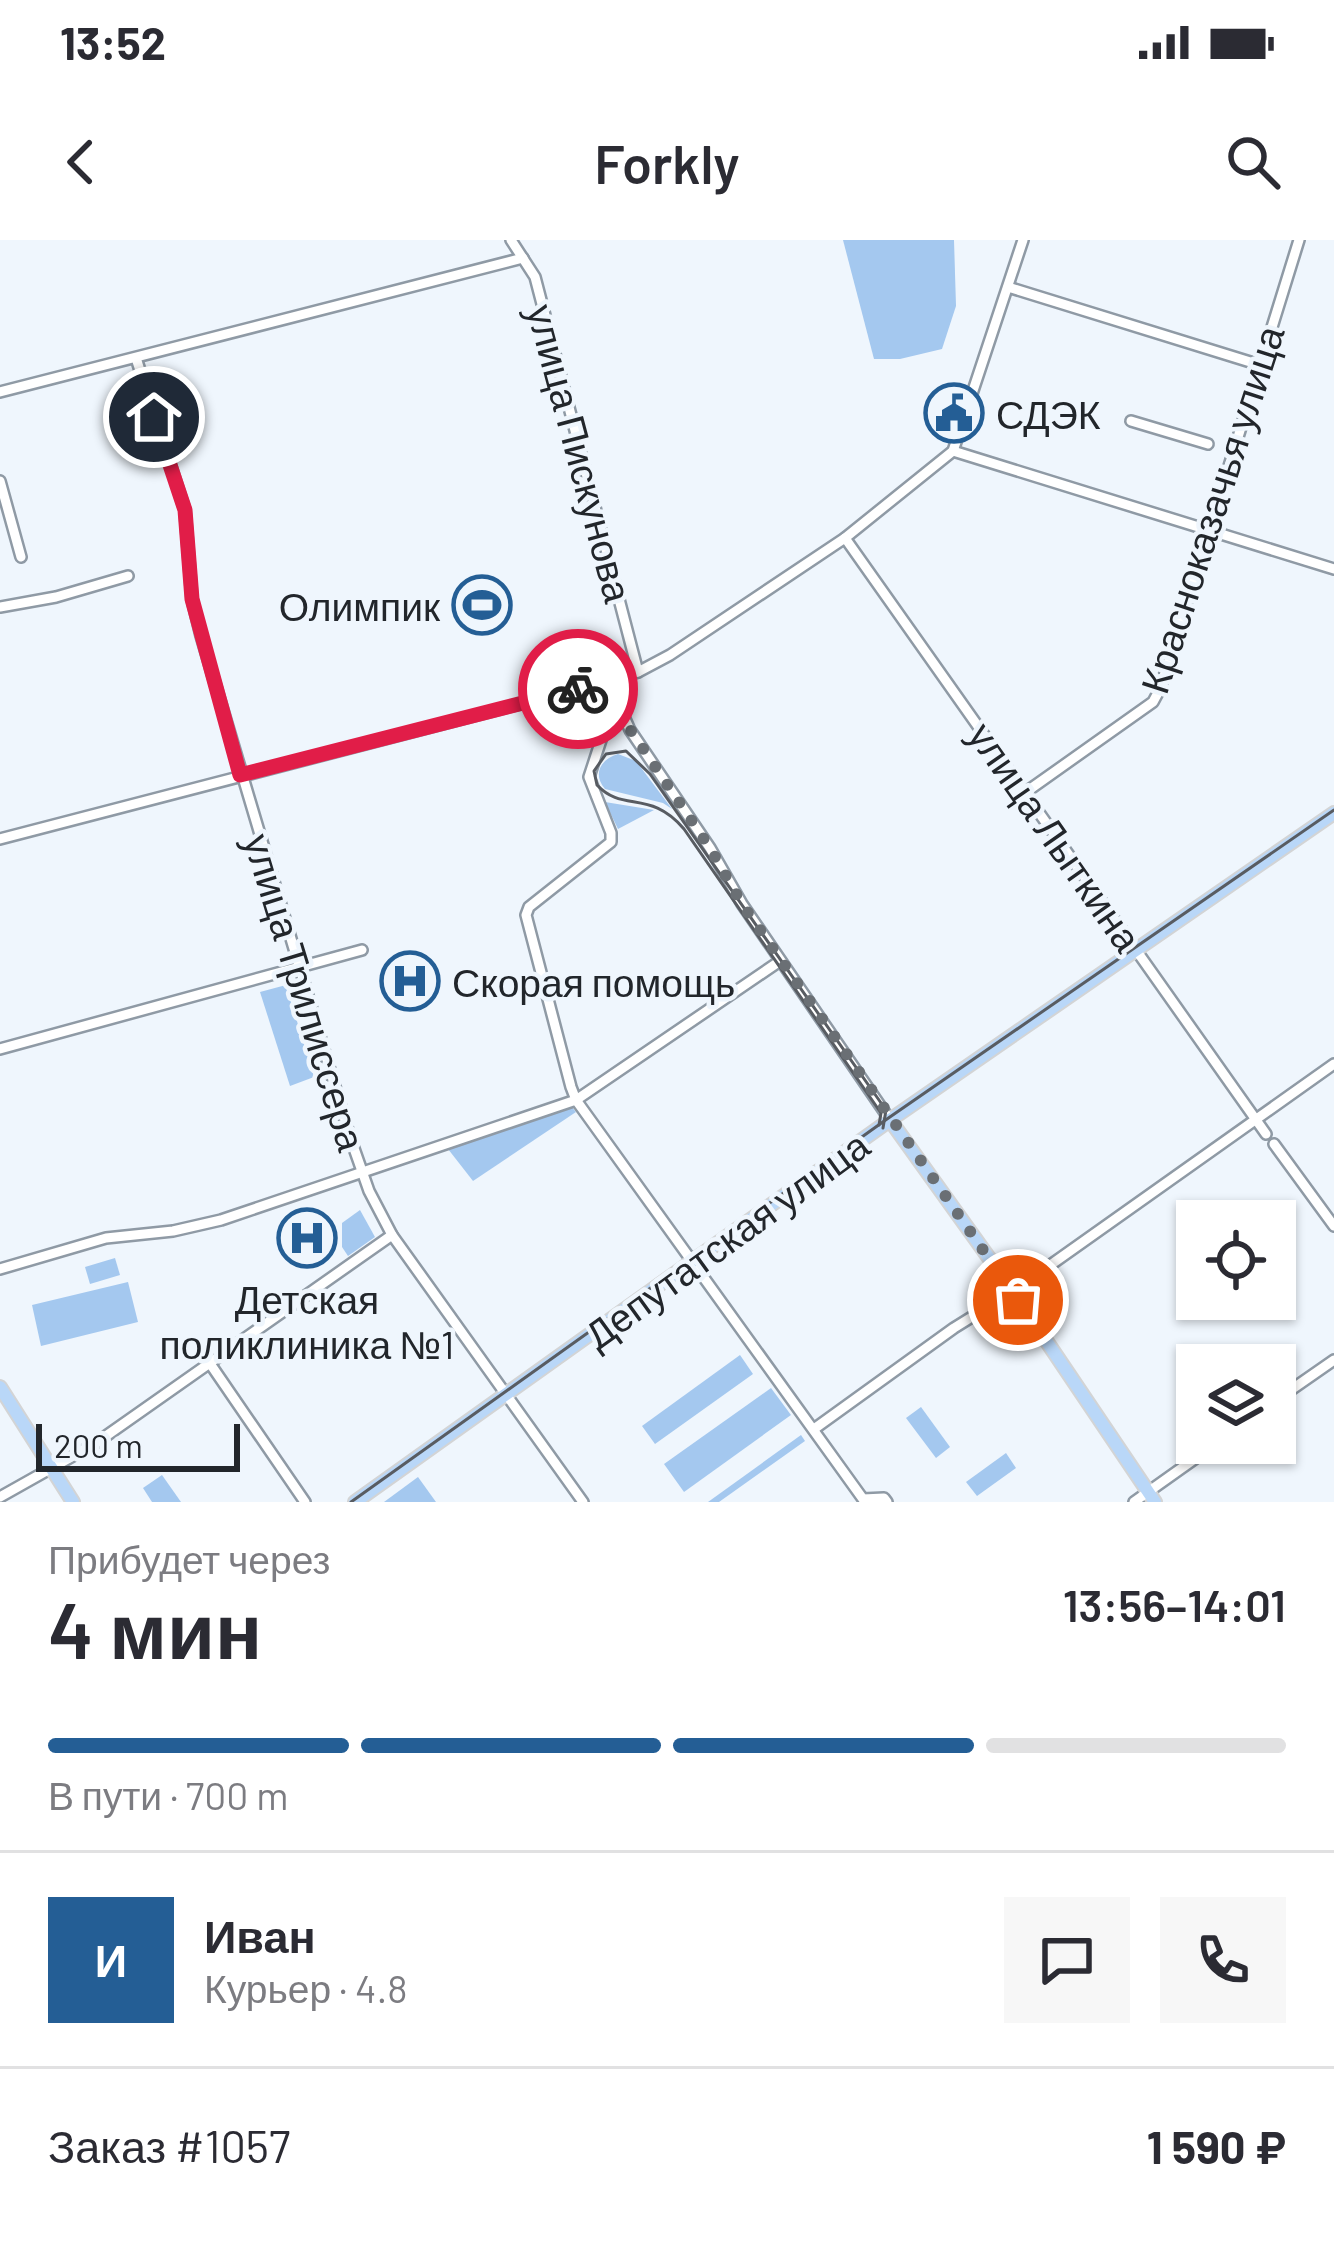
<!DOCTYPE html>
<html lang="ru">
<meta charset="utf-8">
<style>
:root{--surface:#fff;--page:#f7f7f7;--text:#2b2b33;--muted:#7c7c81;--line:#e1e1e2;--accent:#245e95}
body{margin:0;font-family:Barlow,sans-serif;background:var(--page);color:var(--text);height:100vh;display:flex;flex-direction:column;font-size:45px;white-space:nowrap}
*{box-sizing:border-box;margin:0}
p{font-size:39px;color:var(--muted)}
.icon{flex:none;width:66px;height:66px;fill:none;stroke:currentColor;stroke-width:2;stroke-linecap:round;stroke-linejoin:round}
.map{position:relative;height:1262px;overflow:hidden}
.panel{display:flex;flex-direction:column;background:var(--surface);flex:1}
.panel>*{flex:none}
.tools{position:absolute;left:1176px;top:960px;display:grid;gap:24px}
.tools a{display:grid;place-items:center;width:120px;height:120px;border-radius:0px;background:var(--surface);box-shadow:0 3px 9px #0004;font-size:60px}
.scale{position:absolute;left:36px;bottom:30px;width:204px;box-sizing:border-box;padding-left:12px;border:6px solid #22262b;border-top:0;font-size:33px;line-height:42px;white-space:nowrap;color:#22262b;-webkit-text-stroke:9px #eff6fd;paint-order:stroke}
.pin{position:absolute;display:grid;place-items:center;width:102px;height:102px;color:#fff;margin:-51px;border:6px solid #fff;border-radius:50%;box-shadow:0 3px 12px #0007}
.courier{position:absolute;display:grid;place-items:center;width:120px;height:120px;margin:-60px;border:9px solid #e11d48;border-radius:50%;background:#fff;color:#222;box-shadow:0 3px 15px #0007}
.overview em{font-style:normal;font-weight:600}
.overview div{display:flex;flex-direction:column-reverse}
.overview{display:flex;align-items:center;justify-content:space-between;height:204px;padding:0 48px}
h1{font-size:78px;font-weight:600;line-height:90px}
.bar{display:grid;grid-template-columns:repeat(4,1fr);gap:18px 12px;align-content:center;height:144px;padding:0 48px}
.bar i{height:15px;border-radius:9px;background:var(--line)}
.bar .active{background:var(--accent)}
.bar p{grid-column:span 4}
.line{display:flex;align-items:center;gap:30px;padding:0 48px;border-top:3px solid var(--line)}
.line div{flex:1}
.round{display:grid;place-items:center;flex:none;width:126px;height:126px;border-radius:0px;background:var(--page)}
.status{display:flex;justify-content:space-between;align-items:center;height:84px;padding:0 60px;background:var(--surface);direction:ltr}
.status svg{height:33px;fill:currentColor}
header{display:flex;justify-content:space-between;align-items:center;height:156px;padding:0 48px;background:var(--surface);font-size:54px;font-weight:600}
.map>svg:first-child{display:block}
.green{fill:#a4c8ef}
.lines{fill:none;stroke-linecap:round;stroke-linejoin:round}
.minor-casing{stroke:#8f9aa5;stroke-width:14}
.major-casing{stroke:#d3d4d5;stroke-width:16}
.minor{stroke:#fff;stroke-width:9}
.major{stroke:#b9d7f8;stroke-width:12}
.tram{stroke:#585c62;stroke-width:3}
.done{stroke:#6a6f74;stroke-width:12;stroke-dasharray:0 21.6}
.route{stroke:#e11d48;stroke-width:15}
.labels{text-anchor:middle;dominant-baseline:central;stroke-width:9;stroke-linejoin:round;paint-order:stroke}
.poi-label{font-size:39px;fill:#22262b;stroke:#eff6fd;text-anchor:start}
.street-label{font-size:39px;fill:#22262b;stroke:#eff6fd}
</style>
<div class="status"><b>13:52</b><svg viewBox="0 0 49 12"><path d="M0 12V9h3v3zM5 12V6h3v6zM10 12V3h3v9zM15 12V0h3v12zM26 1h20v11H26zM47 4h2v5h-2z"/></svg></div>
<header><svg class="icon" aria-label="back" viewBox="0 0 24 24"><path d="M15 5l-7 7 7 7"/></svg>Forkly<svg class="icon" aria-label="search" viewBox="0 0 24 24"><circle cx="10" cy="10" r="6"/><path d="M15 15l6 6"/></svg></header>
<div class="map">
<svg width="1334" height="1262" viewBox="0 0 1334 1262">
<rect width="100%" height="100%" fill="#eff6fd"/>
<!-- green -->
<g class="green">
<polygon points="843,0 954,0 956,66 942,109 900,119 874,119"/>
<path d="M618,514L636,521L672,569L663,563L605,549C592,534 601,519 618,514Z"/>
<polygon points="605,562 654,570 618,589"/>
<polygon points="286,745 314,837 290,846 260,752"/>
<polygon points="571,866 576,872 473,941 448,909"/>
<polygon points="360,970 375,997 348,1016 342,1007 342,983"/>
<polygon points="115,1018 120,1035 90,1044 85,1027"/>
<polygon points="128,1042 138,1082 41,1106 32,1065"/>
<polygon points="740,1115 753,1134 655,1204 642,1186"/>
<polygon points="771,1148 791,1175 684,1252 664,1224"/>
<polygon points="921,1167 950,1207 936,1218 906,1178"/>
<polygon points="801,1195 805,1201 719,1262 708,1262"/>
<polygon points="1006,1213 1016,1228 977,1256 966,1242"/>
<polygon points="162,1235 181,1262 152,1262 143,1248"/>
<polygon points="418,1237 436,1262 384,1262"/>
</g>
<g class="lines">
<!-- minor casing -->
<g class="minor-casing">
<g id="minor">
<polyline points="511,0 535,37 638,432"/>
<polyline points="1008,47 1260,125"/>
<polyline points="136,118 185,270 192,359 201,396 350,897 369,951 392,995 583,1262"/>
<polyline points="0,152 523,18"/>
<polyline points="1131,181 1208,204"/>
<polyline points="953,211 1334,329"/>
<polyline points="0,241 21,317"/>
<polyline points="845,298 1266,894"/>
<polyline points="0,367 56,357 128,336"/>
<polyline points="608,441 630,490 710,608 742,664 890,880"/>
<polyline points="614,460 589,537 611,593 611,602 529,667 526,675 571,847 576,860 863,1259 884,1258 887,1262"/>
<polyline points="1026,552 1153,462 1160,449 1299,0"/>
<polyline points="0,599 608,441 638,432 670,415 845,298 953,211 1023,0"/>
<polyline points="0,809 362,710"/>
<polyline points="1274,904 1334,986"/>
<polyline points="0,1029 106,998 173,991 221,980 576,860 780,721"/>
<polyline points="1042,1031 1334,824"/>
<polyline points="211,1125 305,1262"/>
<polyline points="1275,1161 1334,1120"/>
<polyline points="814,1189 954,1088 1028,1042"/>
<polyline points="0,1257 96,1203 392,995"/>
<polyline points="1134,1262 1217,1203"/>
</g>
</g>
<!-- major casing -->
<g class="major-casing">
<g id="major">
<polyline points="890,880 1012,1050 1155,1262"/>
<polyline points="0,1147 73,1262"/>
<polyline points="355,1262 890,880 1334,573"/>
</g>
</g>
<!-- minor -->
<use href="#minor" class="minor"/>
<!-- major -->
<use href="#major" class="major"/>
<!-- tram -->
<g class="tram">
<path d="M879,885L881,873L684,589C650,549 623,573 597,545L594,531L606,514L626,511L650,534L886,870L883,888"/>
<polyline points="351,1262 887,879 1334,570"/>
</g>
</g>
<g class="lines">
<!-- done -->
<polyline class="done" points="578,449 608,441 621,476 710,608 742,664 1018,1060"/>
<!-- route -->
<polyline class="route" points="154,177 185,270 192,359 240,535 578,449"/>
</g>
<!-- icons -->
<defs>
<g id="civic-ring" transform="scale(3)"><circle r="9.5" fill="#eff6fd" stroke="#245e95" stroke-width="1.5"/><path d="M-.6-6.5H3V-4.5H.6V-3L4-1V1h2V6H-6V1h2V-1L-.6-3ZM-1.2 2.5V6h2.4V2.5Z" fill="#245e95"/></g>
<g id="stadium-ring" transform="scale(3)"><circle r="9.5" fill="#eff6fd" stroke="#245e95" stroke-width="1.5"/><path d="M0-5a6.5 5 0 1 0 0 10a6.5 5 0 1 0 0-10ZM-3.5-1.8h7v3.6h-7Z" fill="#245e95"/></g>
<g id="hospital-ring" transform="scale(3)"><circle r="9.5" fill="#eff6fd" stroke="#245e95" stroke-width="1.5"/><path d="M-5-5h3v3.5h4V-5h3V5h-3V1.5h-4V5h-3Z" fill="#245e95"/></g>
</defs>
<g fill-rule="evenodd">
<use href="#civic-ring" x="954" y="173"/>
<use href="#stadium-ring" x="482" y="365"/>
<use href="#hospital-ring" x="410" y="741"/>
<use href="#hospital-ring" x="307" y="998"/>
</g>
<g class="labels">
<!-- poi labels -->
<g class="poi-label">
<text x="996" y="173">СДЭК</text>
<text x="440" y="365" text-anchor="end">Олимпик</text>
<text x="452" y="741">Скорая помощь</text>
<text x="307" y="1058" text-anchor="middle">Детская<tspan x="307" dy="45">поликлиника №1</tspan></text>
</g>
<!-- street labels -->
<g class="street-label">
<text transform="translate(581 213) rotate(75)">улица Пискунова</text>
<text transform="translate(1211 269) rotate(-72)">Красноказачья улица</text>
<text transform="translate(1056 596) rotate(55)">улица Лыткина</text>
<text transform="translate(306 752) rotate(73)">улица Трилиссера</text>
<text transform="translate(726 999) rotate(-36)">Депутатская улица</text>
</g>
</g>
</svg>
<div class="tools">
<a><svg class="icon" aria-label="locate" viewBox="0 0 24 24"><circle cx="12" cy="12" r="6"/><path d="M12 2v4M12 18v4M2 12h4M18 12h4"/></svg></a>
<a><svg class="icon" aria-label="layers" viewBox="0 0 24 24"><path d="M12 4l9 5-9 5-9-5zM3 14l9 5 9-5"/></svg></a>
</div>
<div class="scale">200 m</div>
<div class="pin" style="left:1018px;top:1060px;background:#ea580c"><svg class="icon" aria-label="bag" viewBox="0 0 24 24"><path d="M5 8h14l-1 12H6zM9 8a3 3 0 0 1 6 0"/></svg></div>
<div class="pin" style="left:154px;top:177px;background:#1f2937"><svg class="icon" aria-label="home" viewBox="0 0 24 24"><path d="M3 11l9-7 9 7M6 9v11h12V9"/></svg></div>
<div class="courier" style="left:578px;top:449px"><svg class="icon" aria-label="bike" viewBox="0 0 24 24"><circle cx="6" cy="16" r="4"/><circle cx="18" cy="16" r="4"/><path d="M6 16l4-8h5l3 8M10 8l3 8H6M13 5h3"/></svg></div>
</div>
<section class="panel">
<div class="overview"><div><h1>4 мин</h1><p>Прибудет через</p></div><em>13:56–14:01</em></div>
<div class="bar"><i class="active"></i><i class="active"></i><i class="active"></i><i></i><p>В пути · 700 m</p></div>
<div class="line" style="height:216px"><b class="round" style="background:var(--accent);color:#fff">И</b><div><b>Иван</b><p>Курьер · 4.8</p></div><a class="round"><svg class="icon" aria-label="chat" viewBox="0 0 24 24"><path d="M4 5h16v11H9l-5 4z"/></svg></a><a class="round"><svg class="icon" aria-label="phone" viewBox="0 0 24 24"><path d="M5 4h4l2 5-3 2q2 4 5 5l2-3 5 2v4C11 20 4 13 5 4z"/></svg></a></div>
<div class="line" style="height:156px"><div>Заказ #1057</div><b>1 590 ₽</b></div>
</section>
